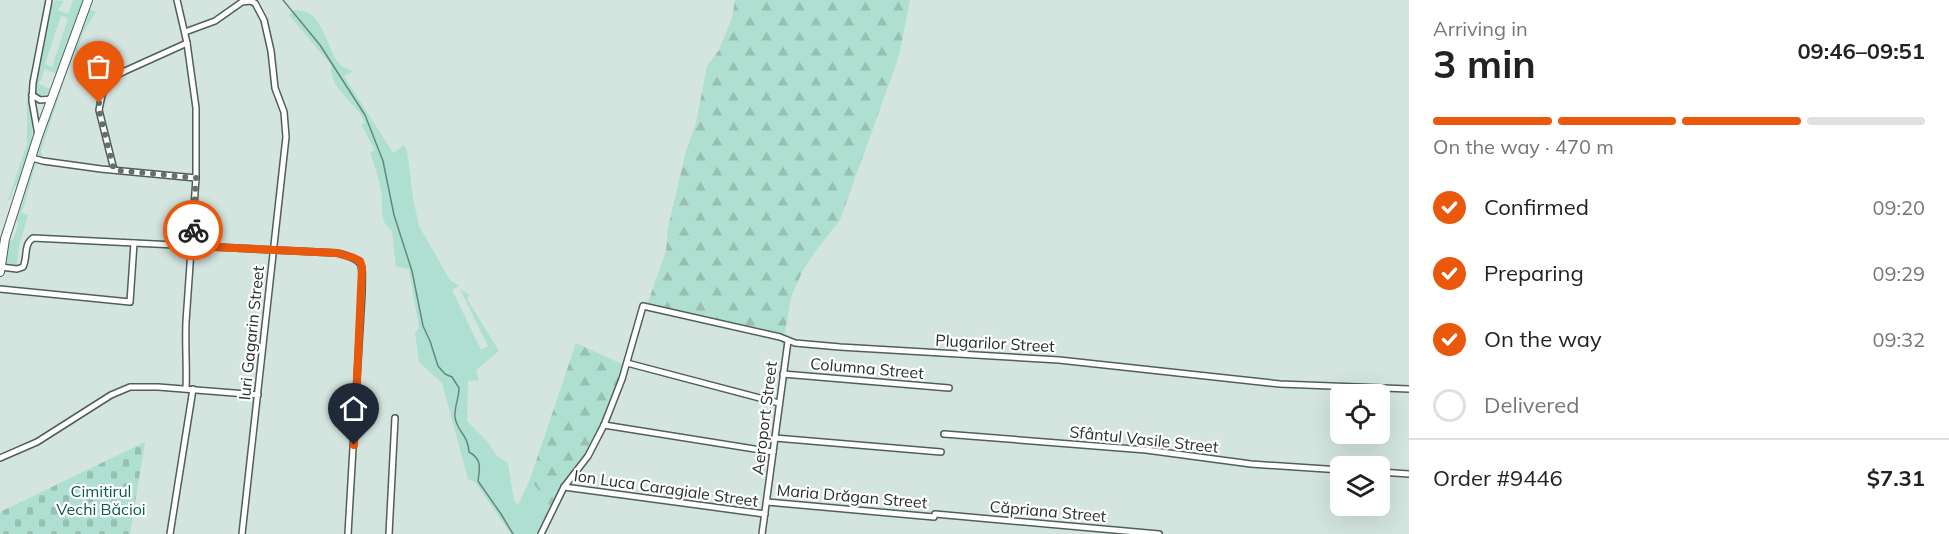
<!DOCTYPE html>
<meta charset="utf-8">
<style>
:root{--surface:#fff;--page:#f6f6f6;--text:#222;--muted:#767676;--line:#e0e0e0;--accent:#ea580c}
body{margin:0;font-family:Mulish,sans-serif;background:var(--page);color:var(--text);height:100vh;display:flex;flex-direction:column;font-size:22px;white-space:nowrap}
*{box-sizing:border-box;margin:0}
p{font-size:20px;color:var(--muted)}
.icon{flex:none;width:33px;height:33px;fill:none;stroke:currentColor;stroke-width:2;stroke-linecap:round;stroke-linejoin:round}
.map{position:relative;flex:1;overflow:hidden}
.details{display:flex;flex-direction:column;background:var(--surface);width:540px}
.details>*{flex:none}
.controls{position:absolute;left:1330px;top:384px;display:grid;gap:12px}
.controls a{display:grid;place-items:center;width:60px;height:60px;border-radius:9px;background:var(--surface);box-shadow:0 6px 24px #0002;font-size:30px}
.pin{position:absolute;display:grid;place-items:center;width:51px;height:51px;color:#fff;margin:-62px -26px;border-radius:50% 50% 50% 0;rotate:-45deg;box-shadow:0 0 6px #0007}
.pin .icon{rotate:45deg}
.courier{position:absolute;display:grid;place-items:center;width:60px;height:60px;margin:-30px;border:4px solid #ea580c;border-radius:50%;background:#fff;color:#222;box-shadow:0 2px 8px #0007}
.summary em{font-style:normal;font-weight:700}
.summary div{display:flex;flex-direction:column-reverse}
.summary{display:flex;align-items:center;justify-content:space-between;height:102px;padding:0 24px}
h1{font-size:39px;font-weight:700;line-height:45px}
.bar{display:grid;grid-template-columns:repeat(4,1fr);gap:9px 6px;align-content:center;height:72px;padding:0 24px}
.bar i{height:8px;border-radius:4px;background:var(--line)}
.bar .current{background:var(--accent)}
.bar p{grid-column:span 4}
.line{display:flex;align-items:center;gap:15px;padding:0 24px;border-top:2px solid var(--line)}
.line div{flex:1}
ol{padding:0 24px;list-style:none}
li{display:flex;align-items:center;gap:18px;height:66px}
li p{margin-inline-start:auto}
li .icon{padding:6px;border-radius:50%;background:var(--accent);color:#fff;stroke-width:4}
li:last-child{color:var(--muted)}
li i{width:33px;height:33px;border:3px solid var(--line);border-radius:50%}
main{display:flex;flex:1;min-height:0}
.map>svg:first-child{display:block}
.grass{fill:#afdfd0;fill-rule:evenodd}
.forest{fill:url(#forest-firs)}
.cemetery{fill:url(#cemetery-stones)}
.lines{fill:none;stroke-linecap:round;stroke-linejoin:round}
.stream{stroke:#618a7e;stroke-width:1.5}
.street-casing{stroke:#505f5a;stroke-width:8}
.secondary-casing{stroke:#505f5a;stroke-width:10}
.street{stroke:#fff;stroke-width:5}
.secondary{stroke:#fff;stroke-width:8}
.done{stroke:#656f6b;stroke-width:6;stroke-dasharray:0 10.8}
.route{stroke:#ea580c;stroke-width:8}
.labels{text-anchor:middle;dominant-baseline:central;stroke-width:4.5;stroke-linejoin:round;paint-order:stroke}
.street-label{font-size:16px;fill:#292f2d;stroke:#fff}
.park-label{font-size:16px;fill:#0c5a4a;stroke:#fff}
</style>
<main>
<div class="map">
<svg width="1409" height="534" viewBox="0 0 1409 534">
<defs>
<pattern id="forest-firs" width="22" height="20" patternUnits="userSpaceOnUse" patternTransform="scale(1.5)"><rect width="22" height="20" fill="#afdfd0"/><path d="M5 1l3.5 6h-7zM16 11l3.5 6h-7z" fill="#97c0b3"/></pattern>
<pattern id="cemetery-stones" width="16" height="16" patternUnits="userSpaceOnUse" patternTransform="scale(1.5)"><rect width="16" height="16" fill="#afdfd0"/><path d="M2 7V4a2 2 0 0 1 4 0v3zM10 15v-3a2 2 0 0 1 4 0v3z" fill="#97c0b3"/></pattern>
</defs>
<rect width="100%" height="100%" fill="#d4e5df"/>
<!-- grass -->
<g class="grass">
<path d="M56,0L64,1L58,10L68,14L73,0H84L57,74L45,69L39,84L50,89L48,94L37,96L34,86L52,5ZM61,16L68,19L52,67L45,64Z"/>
<polygon points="87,8 96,12 83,33 77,52 74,51 41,151 43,158 36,154"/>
<path d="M295,10C323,8 325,45 338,62C342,68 347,69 353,71L344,76L393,153L404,145L407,151L413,198L419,226L450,280L459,286L452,290L481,350L488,346L460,289L469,295L467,299L499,351L476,370L479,380L468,381L467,421L487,441L497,456L508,463L514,501L518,505L530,479L550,506L536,534H511L475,482L468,479L442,383L419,362L415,333L419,328L409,269L396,267L392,231C377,220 384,206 381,190C379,178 374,165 370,152L375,151L361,124L365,123C357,102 329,90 331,65L289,15Z"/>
<polygon points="27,92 30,93 33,143 22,181 15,186 10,200 8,200 27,144"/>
<polygon points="33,163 38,164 35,166 24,206 21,213 28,215 19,246 17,264 22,265 19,268 4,264 8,244 14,238 18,224 16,217"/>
</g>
<!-- forest -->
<g class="forest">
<polygon points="735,0 910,0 899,56 840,220 814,253 802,272 791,298 784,337 647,305 666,251 668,228 686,151 696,123 707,66 719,50 732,18"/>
<path d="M576,343L624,365C613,395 604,430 586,457C574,474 559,487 550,506L530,479Z"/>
</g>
<!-- cemetery -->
<polygon class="cemetery" points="145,442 130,534 0,534 0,512"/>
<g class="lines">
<!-- stream -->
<path class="stream" d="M283,0L320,45L365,115L383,161L394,215L412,271L423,326L430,341L438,366L445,374L452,377L459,388C459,398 454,408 455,417C457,432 468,434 469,452C482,459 480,468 478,481L501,514L513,534"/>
<!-- street casing -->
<g class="street-casing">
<g id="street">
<path d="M177,0L187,43L196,108V178L186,322C185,345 187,366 186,389"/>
<polyline points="185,32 215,21 242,2 250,1 255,3 264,20 271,51 275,88 284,112 286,137 242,534"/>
<polyline points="32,95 40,100 52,99"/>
<polyline points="38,135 32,101 33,83 49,0"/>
<polyline points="32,158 43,161 101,169 196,178"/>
<polyline points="114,170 99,110 102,95 107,86 114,77 125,71 187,43"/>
<path d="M1,267L17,269L23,267C28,257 23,245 33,238L337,253C367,260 362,265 362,293L348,534"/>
<polyline points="0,289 130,302 134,243"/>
<polyline points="627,363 779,403"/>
<polyline points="783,374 949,388"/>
<polyline points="604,425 773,452"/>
<polyline points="944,434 1146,450 1251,464 1341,470"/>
<polyline points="775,438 941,452"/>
<polyline points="0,458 37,442 111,395 130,387 158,387 258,395"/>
<polyline points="1380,472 1409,474"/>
<polyline points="564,487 765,514"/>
<polyline points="767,502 934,517"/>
<polyline points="935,514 1159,534"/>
<polyline points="170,534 193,389"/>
<polyline points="389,534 395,418"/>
<polyline points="541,534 564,487 588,456 604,425 622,379 643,306 780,337 795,343 840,347 1059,360 1280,384 1409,389"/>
<polyline points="762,534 788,341"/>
</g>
</g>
<!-- secondary casing -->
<g class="secondary-casing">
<polyline id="secondary" points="0,272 5,239 38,136 88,0"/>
</g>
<!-- street -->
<use href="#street" class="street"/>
<!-- secondary -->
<use href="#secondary" class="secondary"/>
</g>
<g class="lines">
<!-- done -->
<polyline class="done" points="99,103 100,115 114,170 196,178 193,230"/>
<!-- route -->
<polyline class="route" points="193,230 192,246 337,253 354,258 360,261 362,267 354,445"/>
</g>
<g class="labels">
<!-- street labels -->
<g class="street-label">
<text transform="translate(251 333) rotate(-84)">Iuri Gagarin Street</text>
<text transform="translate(995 343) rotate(3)">Plugarilor Street</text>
<text transform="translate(867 368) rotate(5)">Columna Street</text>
<text transform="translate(764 418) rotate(-83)">Aeroport Street</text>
<text transform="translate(1144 439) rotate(6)">Sfântul Vasile Street</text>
<text transform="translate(666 488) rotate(8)">Ion Luca Caragiale Street</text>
<text transform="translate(852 496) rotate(5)">Maria Drăgan Street</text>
<text transform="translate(1048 511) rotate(5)">Căpriana Street</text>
</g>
<!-- park labels -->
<g class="park-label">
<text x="101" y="491">Cimitirul<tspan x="101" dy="18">Vechi Băcioi</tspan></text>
</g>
</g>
</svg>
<div class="controls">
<a><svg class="icon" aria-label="locate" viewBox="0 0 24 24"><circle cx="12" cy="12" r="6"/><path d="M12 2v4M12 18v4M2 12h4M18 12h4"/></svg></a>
<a><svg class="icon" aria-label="layers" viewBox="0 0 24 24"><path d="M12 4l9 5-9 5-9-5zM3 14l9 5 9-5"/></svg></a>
</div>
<div class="pin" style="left:99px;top:103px;background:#ea580c"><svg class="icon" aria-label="bag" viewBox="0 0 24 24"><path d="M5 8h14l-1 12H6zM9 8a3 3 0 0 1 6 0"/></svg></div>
<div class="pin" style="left:354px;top:445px;background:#1f2937"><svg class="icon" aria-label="home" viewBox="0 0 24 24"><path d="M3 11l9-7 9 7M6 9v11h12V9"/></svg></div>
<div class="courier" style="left:193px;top:230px"><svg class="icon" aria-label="bike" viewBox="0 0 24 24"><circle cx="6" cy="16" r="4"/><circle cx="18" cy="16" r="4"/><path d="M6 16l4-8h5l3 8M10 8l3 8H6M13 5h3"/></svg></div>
</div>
<section class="details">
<div class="summary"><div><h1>3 min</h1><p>Arriving in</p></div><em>09:46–09:51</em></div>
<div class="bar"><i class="current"></i><i class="current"></i><i class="current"></i><i></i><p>On the way · 470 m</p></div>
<ol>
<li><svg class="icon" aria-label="check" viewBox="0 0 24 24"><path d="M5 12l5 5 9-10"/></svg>Confirmed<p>09:20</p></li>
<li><svg class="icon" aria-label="check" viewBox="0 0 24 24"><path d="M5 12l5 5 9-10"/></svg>Preparing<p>09:29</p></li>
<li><svg class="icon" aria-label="check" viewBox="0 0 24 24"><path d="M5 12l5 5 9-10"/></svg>On the way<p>09:32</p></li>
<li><i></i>Delivered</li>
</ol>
<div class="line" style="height:78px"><div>Order #9446</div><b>$7.31</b></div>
</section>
</main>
